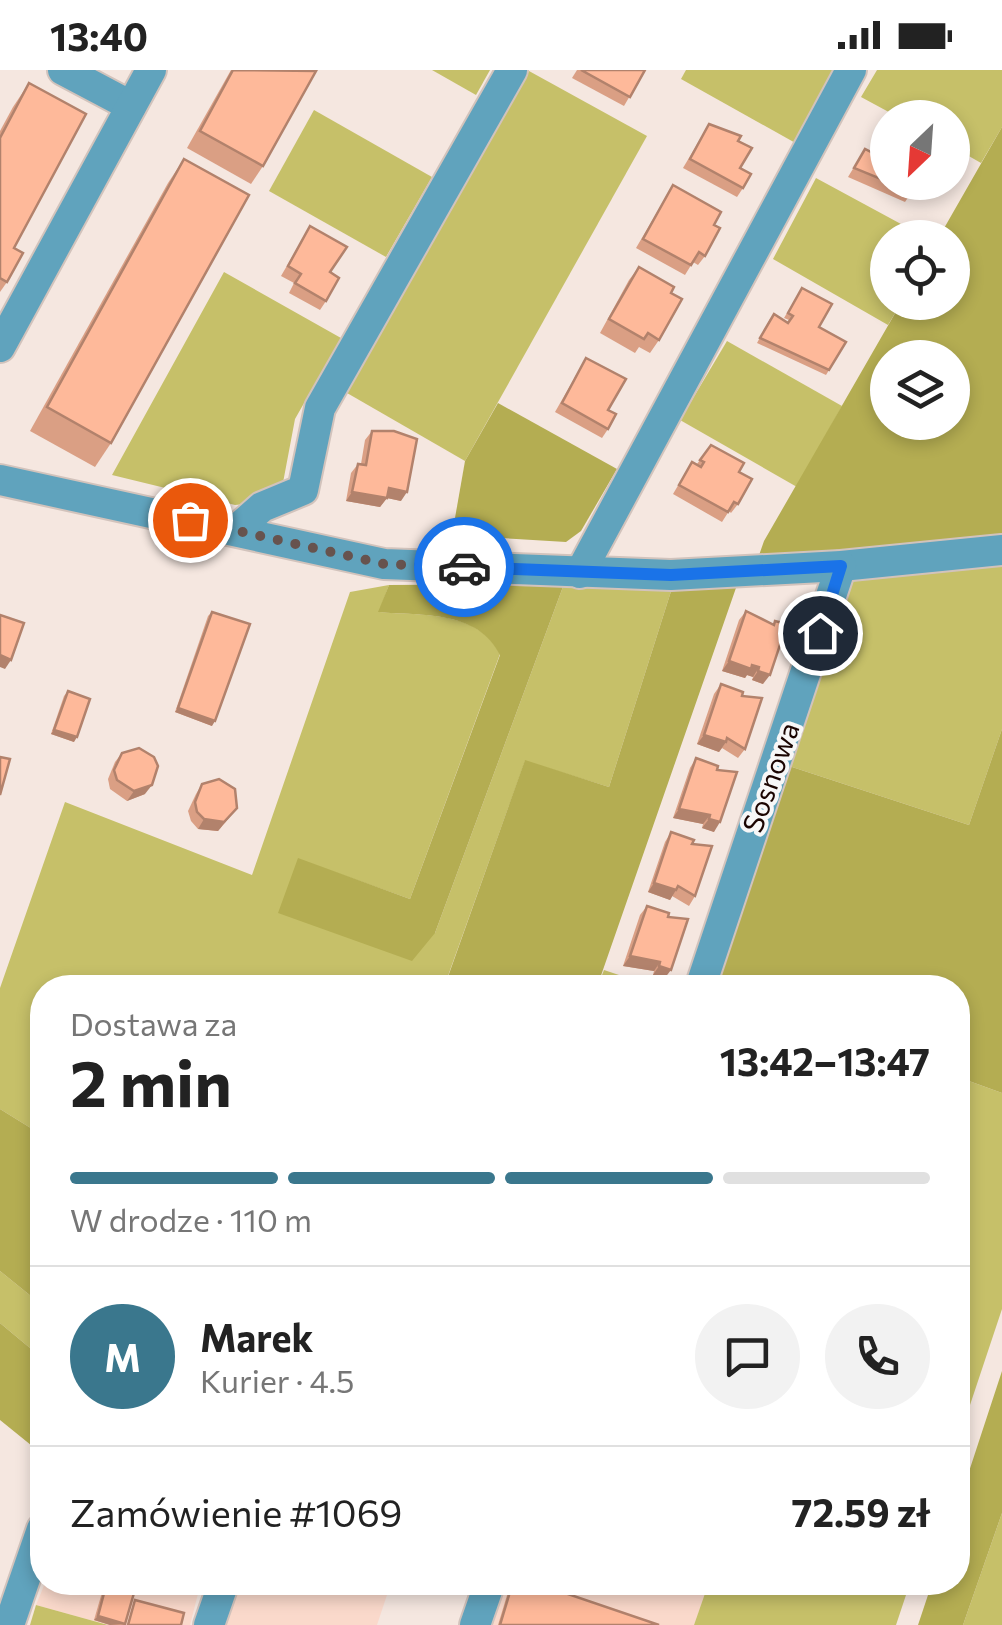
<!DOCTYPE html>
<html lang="pl">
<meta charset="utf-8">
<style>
:root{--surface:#fff;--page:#f2f2f2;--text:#222;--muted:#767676;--line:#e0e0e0;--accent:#3a778d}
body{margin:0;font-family:Commissioner,sans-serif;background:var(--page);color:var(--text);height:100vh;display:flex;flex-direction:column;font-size:38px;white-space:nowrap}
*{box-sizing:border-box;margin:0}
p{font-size:32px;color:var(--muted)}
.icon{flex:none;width:55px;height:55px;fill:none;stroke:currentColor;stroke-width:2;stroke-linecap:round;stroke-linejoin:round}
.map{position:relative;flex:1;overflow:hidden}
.drawer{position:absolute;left:30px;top:905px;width:940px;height:620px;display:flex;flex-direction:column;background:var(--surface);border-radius:40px;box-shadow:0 5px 15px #0003}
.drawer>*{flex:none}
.needle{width:65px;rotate:205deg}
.controls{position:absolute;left:870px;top:30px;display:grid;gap:20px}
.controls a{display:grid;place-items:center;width:100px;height:100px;border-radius:50%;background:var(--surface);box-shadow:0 5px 15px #0003;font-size:50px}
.pin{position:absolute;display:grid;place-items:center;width:85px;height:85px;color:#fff;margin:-42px;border:5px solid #fff;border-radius:50%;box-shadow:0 2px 10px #0007}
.courier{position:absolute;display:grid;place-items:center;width:100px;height:100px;margin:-50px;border:8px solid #1a73e8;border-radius:50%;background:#fff;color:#222;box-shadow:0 2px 12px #0007}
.summary em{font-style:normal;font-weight:700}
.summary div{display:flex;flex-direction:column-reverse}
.summary{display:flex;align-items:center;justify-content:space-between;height:170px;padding:0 40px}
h1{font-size:65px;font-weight:700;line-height:75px}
.bar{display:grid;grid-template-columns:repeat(4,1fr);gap:15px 10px;align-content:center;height:120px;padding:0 40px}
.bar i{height:12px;border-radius:8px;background:var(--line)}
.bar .current{background:var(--accent)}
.bar p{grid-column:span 4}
.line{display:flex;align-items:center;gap:25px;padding:0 40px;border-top:2px solid var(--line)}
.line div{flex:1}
.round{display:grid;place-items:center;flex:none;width:105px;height:105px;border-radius:52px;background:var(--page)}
.status{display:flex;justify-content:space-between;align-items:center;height:70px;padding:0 50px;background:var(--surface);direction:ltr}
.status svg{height:28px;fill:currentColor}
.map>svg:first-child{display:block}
.built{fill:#fad9cb}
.green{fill:#c6c069}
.forest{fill:#b4ad52;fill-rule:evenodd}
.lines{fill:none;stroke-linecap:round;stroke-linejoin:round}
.minor-casing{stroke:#d2c3bc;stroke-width:34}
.minor{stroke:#60a3bd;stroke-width:30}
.wall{fill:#da9f84}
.shaded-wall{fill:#b2826c}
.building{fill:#feb99a;stroke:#b2826c;stroke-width:2.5}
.done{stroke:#67534e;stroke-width:10;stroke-dasharray:0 18}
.route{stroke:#1a73e8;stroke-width:12}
.labels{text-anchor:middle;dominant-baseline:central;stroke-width:8;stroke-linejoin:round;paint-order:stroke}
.street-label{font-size:28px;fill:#1a0400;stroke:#f7f7f7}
</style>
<div class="status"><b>13:40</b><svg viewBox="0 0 49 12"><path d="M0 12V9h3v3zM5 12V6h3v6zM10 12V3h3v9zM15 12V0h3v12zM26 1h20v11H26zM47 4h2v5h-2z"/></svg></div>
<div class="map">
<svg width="1002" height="1555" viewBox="0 0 1002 1555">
<rect width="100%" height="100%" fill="#f5e7e0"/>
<!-- built -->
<g class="built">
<polygon points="45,1513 213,1513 199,1520 190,1555 108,1555 36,1535"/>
<polygon points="232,1513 391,1513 377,1555 217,1555"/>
<polygon points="503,1513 709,1513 694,1555 489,1555"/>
</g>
<!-- green -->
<g class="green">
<polygon points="432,0 490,0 476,25"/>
<polygon points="686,0 841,0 799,75 681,9"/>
<polygon points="877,0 1002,0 1002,57 981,93 953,77 952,48 898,47 861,27"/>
<polygon points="529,1 647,66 465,391 347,323"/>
<polygon points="314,40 432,107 386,187 269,121"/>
<polygon points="816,108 925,167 888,168 888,232 901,233 888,255 773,189"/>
<polygon points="224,202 341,268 295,349 282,418 255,433 235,435 112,405"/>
<polygon points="727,271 842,336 797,417 680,350"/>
<polygon points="1002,493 1002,659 969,755 789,696 850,509"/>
<path d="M564,514L673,515L609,717L525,691L444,917L42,918V1065L0,1039V918L65,732L252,805L350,522L389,515L379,542C423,546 478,540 500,584L410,829L298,789L435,863Z"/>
<polygon points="604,900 655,917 597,918"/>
<polygon points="958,1007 1002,1023 1002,1239 958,1371"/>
<polygon points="0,1201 42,1235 42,1288 0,1253"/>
<polygon points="1002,1443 1002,1555 963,1555"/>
<polygon points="709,1512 910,1512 910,1513 896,1555 694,1555"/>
<polygon points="36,1535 108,1555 30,1555"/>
</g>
<!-- forest -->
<g class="forest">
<path d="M1002,57V466L757,491L764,471L901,233L952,232V168L939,167ZM888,288H952V352H888Z"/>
<polygon points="498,333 617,399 581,461 566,472 452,465 465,391"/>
<path d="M564,514L435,863L412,891L278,843L298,788L410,829L500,585C478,540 422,546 378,542L389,515Z"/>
<polygon points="673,515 737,515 597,917 444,918 525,690 609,717"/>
<polygon points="1002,659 1002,1023 958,1007 958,918 710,918 789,696 969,755"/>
<polygon points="0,1039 42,1065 42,1235 0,1201"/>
<polygon points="0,1253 42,1288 42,1384 0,1350"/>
<polygon points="1002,1301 1002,1443 963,1555 918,1555 932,1513 958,1512 958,1435"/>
</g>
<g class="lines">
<!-- minor casing -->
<g class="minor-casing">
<g id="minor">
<polyline points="63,0 131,36"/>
<polyline points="0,277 151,0"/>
<polyline points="0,410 384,494 671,505 841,496 1002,480"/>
<polyline points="236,460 262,437 303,420 320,338 512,0"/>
<polyline points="580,503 851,0"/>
<polyline points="700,918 841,496"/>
<polyline points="9,1555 42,1459"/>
<polyline points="209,1555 224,1512"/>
<polyline points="475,1555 490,1512"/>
</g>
</g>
<!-- minor -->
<use href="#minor" class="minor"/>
</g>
<!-- wall -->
<g class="wall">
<polygon points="231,0 315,0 263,96 251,114 187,78"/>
<polygon points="577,0 645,0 624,36 572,8"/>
<polygon points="29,13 14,178 7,212 0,222 0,61 13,37"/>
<polygon points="709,54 738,71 743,118 737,127 683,98"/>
<polygon points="882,66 911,123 905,132 848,107 865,79 872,82"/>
<polygon points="184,89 111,373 95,397 30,361 168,113"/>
<polygon points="673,115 714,155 705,186 698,195 693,192 685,205 636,178"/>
<polygon points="310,156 330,202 326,231 320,240 289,223 294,213 281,206"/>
<polygon points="639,197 671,223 659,270 650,283 639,277 635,283 600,263 629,210"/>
<polygon points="802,218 819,257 846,272 826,305 757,273 770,249 788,252 789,250 784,248"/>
<polygon points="586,288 608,340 608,359 602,368 555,342"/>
<polygon points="372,361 401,431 387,428 380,437 346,431 351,403 358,394 361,394 365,370"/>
<polygon points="711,375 739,402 738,434 731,443 729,441 722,452 673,424 692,392 697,394"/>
<polygon points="746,541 773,554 775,551 763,614 752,610 753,607 747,605 745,608 722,601 739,550"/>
<polygon points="212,542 212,656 175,642 208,546"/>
<polygon points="721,614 742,626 745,679 738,688 722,678 719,682 697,674 714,624"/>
<polygon points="68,621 74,672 51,664 64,626"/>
<polygon points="122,683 145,724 127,731 110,719 108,709 115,692"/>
<polygon points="696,688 717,700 714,762 702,758 703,754 673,748 690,698"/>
<polygon points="202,714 237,738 218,761 198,759 191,751 188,741 196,724"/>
<polygon points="671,762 692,774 695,826 689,836 672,826 670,830 648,822 665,772"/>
<polygon points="647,836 668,847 664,909 653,905 654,901 623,896 640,845"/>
<polygon points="105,1512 123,1512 136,1516 124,1555 110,1555 94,1550"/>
<polygon points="511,1512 559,1512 556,1520 659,1555 498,1555"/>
</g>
<!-- shaded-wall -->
<g class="shaded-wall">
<polygon points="389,418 407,422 401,431 387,428 380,437 346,431 352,422"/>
<polygon points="0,585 11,590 5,599 0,597"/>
<polygon points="729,591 752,595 759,597 753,607 747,605 745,608 722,601"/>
<polygon points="758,601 770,605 763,614 752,610"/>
<polygon points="178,638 215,651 212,656 175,642"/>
<polygon points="54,660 77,667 74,672 51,664"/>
<polygon points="704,665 726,672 719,682 697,674"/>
<polygon points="152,715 145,724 127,731 134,721"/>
<polygon points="237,738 218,761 198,759 204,749"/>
<polygon points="679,739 710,745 703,754 673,748"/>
<polygon points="709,749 720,752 714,762 702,758"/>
<polygon points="654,813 676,820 670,830 648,822"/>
<polygon points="630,886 660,892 654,901 623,896"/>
<polygon points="659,896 671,900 664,909 653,905"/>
<polygon points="98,1546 125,1554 110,1555 94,1550"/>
</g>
<!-- building -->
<g class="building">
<polygon points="233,0 316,1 263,96 200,61"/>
<polygon points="581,0 645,0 630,27"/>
<polygon points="29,13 86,44 14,178 23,183 7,212 0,208 0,68"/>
<polygon points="709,54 741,66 738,71 752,78 740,98 751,104 743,118 690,89"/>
<polygon points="882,66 888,68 888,112 854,98 865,79 873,83"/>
<polygon points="184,89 249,125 111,373 47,337"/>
<polygon points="888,112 917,112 911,123"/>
<polygon points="673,115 721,142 714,155 720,158 705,186 699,182 691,195 643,169"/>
<polygon points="310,156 347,177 330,202 339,208 326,231 295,213 301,204 288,196"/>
<polygon points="639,197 674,217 671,223 682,229 659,270 648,263 644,269 609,249"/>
<polygon points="802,218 832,234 819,257 846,272 829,300 760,268 774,244 788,253 793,246 788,243"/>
<polygon points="586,288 626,309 608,340 616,344 608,359 562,333"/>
<polygon points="372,361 394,361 417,369 407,422 389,418 387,428 352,422 358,394 366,395"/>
<polygon points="711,375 744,393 739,402 752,409 738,434 734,432 728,442 679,415 692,392 701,397 704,392 700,390"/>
<polygon points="746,541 774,555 775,551 787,554 770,605 758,601 759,597 752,595 751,599 729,591"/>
<polygon points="212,542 250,554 215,651 178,638"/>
<polygon points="0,545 24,553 11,590 0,585"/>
<polygon points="721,614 743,622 742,626 762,628 745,679 727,668 726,672 704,665"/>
<polygon points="68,621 90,629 77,667 54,660"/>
<polygon points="139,678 154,687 158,696 152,715 134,721 117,710 114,700 122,683"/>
<polygon points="0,687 10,689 0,725"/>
<polygon points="696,688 718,696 717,700 737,702 720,752 709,749 710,745 679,739"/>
<polygon points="219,709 235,719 237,738 224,752 204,749 197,742 195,732 202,714"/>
<polygon points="671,762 694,770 692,774 712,776 695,826 678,816 676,820 654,813"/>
<polygon points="647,836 669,843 668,847 688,849 671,900 659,896 660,892 630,886"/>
<polygon points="107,1512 123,1512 136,1516 125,1554 98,1546"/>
<polygon points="513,1512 559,1512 556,1520 659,1555 500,1555"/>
<polygon points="135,1530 184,1543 181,1555 128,1555"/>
</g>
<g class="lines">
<!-- done -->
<polyline class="done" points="190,450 384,494 464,497"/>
<!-- route -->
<polyline class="route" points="464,497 671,505 841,496 820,563"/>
</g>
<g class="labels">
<!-- street labels -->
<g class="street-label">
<text transform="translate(770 707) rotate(-70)">Sosnowa</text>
</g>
</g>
</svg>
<div class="controls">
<a><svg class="needle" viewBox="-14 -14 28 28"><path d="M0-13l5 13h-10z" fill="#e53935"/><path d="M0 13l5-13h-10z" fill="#767676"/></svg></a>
<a><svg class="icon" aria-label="locate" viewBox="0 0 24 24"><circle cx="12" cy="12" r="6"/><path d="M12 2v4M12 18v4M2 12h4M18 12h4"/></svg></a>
<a><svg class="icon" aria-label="layers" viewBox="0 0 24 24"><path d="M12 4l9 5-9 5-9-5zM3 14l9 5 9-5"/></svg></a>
</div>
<div class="pin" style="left:190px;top:450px;background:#ea580c"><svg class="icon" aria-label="bag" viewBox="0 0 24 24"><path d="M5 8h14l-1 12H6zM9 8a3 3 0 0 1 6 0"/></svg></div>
<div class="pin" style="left:820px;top:563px;background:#1f2937"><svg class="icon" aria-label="home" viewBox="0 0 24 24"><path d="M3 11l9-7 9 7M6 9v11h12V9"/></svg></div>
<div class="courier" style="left:464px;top:497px"><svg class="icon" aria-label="car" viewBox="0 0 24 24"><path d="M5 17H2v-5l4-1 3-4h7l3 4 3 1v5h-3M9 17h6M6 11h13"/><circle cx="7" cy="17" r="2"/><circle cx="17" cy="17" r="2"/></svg></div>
<section class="drawer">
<div class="summary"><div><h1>2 min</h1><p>Dostawa za</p></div><em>13:42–13:47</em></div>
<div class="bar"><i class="current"></i><i class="current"></i><i class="current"></i><i></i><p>W drodze · 110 m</p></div>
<div class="line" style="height:180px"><b class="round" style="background:var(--accent);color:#fff">M</b><div><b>Marek</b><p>Kurier · 4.5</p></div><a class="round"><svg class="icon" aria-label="chat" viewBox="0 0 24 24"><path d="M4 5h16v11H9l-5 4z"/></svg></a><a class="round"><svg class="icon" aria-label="phone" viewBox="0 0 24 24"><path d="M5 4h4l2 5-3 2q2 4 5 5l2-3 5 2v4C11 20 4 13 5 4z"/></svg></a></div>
<div class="line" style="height:130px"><div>Zamówienie #1069</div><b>72.59 zł</b></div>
</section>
</div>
